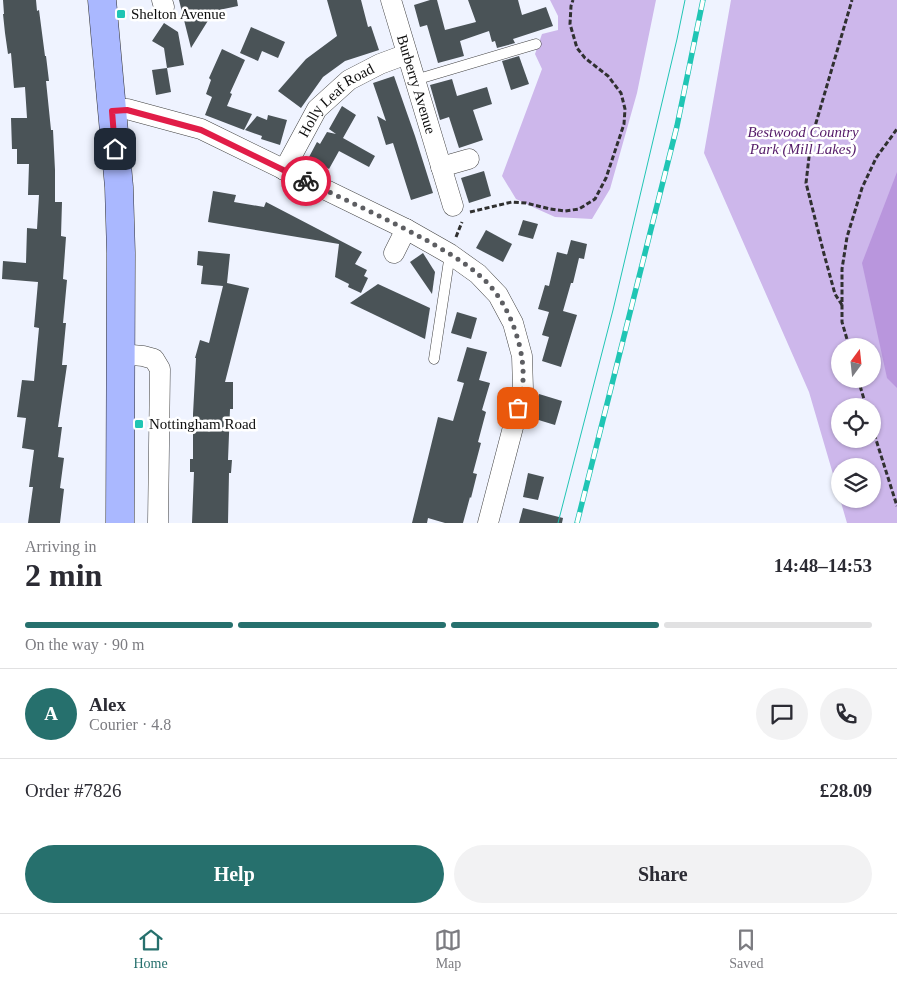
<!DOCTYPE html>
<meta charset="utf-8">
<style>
:root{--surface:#fff;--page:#f2f2f3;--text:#2b2b33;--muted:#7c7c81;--line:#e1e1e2;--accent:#26706d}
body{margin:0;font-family:Georgia,serif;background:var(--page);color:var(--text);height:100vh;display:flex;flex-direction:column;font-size:19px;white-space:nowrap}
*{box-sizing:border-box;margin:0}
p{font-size:16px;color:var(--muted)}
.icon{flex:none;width:28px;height:28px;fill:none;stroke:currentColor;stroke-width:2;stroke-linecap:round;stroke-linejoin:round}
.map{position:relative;height:523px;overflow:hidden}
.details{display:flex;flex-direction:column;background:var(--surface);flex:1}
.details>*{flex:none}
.needle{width:32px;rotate:15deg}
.tools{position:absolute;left:831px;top:338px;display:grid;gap:10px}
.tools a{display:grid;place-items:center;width:50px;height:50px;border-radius:50%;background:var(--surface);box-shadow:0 1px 4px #0004;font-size:25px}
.pin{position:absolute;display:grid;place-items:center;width:42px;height:42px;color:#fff;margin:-21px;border-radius:10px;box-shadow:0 2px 8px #0006}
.courier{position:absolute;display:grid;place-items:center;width:50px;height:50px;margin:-25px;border:4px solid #e11d48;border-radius:50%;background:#fff;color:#222;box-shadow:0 1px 6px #0007}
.head em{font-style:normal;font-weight:600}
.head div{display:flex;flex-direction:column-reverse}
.head{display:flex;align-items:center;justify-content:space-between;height:85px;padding:0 25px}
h1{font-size:32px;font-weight:600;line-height:38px}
.bar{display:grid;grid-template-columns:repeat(4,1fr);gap:8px 5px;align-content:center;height:60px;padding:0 25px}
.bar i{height:6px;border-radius:4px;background:var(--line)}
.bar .selected{background:var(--accent)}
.bar p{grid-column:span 4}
.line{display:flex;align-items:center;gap:12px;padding:0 25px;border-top:1px solid var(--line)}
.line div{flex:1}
.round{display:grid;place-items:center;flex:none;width:52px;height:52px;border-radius:26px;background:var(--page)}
.cta{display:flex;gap:10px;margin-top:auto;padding:10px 25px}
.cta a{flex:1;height:58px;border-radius:30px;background:var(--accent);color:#fff;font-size:20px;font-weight:600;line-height:58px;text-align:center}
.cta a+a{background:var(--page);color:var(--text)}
.dock{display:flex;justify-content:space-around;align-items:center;height:70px;border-top:1px solid var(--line);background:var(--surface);font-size:14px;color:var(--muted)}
.dock a{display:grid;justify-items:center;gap:2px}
.dock .selected{color:var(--accent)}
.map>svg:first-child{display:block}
.green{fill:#cdb7eb;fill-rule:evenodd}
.forest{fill:#b996dd}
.building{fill:#4a5357}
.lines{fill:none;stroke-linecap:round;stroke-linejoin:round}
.lane-casing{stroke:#414141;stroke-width:11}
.street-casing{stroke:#414141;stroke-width:21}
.secondary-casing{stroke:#303030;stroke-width:29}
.path{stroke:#303030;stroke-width:3;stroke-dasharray:5 2.5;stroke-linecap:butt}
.lane{stroke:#fff;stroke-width:10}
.street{stroke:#fff;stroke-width:20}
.secondary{stroke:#aab8ff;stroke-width:28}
.tram{stroke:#20c5b4;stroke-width:1}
.rail-casing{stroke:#20c5b4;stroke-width:5.5}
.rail{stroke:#fff;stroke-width:4;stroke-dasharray:11;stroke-linecap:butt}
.done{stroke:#5d5e62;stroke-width:5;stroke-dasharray:0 9}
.route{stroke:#e11d48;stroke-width:6}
.poi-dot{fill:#20c5b4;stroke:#fff;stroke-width:2}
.labels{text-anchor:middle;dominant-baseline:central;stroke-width:5;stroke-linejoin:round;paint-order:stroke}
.poi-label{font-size:15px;fill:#0e0e0e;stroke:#fff;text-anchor:start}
.street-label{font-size:15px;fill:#0e0e0e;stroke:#fff}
.park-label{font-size:15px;font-style:italic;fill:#551b69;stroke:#fff}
</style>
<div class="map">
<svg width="897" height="523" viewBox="0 0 897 523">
<rect width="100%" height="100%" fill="#eff3ff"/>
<!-- green -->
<g class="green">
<polygon points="550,0 656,0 637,93 610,189 592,219 555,217 535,208 516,199 502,176 542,69 535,54 542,34 558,30 558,16"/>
<path d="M731,0H897V523H847L840,499H872V466H840V498L809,392L704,153ZM840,346H872V379H840ZM840,406H872V439H840Z"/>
</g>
<!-- forest -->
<polygon class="forest" points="897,172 897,388 887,378 862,263"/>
<!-- building -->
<g class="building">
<polygon points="3,0 36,0 37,11 39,10 45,56 46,56 49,81 46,81 51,130 53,130 55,170 55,202 62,202 61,236 66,237 63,279 67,280 63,323 66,323 62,365 67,365 58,427 62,427 58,457 64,458 60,488 64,489 60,523 28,523 33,487 29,487 34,450 22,448 26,418 17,417 22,380 34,381 39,328 34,327 38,282 2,279 3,261 26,263 27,228 37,229 39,195 28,195 29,164 17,164 17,149 12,149 11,118 27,118 25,87 14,88 11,53 8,54 5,33 3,14 4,14"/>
<polygon points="179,0 237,0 238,6 214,11 191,48"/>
<polygon points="327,0 361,0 368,27 371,26 379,50 345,61 323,77 301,108 278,91 306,59 337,36"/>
<polygon points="430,0 437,0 445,30 476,22 468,0 518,0 522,15 546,7 553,26 513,39 515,43 497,48 495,41 492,42 489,31 460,41 464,56 438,63 427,25 420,27 414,5"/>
<polygon points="164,23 178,32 184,65 167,68 164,48 152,41"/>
<polygon points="251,27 285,42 278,58 262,51 258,61 240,53"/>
<polygon points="222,49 245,60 230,93 232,94 227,106 252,114 244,130 205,115 212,97 206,94 211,80 209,78"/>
<polygon points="519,56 529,84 511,90 502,61"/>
<polygon points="167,68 171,92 156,95 152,70"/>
<polygon points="394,76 415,136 433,193 411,200 393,143 386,145 377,116 386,121 373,83"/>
<polygon points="452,79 457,96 487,87 492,104 473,110 483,140 459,148 449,117 440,120 430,85"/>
<polygon points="342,106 356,115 343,138 375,156 369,167 339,151 329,169 309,157 317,142 320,144 327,132 336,134 329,129"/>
<polygon points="268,115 287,120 280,145 261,139 262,136 245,130 257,116 267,120"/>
<polygon points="484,171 491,196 469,203 461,178"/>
<polygon points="213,191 236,195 234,202 264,207 266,202 362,252 355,264 367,270 364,276 368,278 361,293 348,287 349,284 335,277 339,244 208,222"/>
<polygon points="523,220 538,224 533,239 518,235"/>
<polygon points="486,230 512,244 503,262 476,248"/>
<polygon points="571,240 587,244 584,259 579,258 573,283 571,283 563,311 577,315 561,367 542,361 549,337 542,335 549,312 538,309 545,285 549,286 557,252 577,257 567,255"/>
<polygon points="198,251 230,254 227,283 249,288 225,382 233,382 233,409 230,409 228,460 232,460 231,473 229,473 228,523 192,523 194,472 190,472 190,459 193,459 193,414 196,358 195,358 200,340 209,343 223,286 201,284 203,266 197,265"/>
<polygon points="423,253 435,272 432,294 410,262"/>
<polygon points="378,284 430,308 425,339 350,303"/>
<polygon points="457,312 477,318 471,339 451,333"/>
<polygon points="467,347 487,352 479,380 490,383 482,410 486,412 478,442 481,443 473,473 477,474 471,498 470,497 463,523 445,523 428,518 427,523 412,523 438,417 453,421 464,383 457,381"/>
<polygon points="539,394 562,401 555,425 532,418"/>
<polygon points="528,473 544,477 538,500 523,497"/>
<polygon points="523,508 563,518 562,523 519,523"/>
</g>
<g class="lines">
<!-- lane casing -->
<g class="lane-casing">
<g id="lane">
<polyline points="415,80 536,44"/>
<polyline points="434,359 450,254"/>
</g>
</g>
<!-- street casing -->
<g class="street-casing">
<g id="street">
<polyline points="162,0 164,7"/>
<path id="s1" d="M391,0L453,206"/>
<polyline points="112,111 127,109 201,129 406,229 450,254 478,274 498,295 513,323 522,356 523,389 488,523"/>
<polyline points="441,167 469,159"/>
<path id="s2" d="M284,170L317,109L349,80L380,64L407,54"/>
<polyline points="394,253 406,229"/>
<polyline points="121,354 143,356 154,359 160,369 158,523"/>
</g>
</g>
<!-- secondary casing -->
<g class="secondary-casing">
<polyline id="secondary" points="102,0 119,187 121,253 120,523"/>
</g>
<!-- path -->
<g class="path">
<polyline points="470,212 512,202 526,203 550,209 565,211 579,209 595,199 606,178 624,124 625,109 621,93 608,76 585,58 577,48 570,24 571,6 573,0"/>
<polyline points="456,237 462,222"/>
<polyline points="842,305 835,294 824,254 806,183 811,140 852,0"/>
<polyline points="849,346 842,322 842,269 847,237 862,188 876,158 897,129"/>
<polyline points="858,379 866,406"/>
<polyline points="872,427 897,506"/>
</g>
<!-- lane -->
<use href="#lane" class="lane"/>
<!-- street -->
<use href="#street" class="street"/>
<!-- secondary -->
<use href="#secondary" class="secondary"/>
<!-- tram -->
<polyline class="tram" points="558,523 613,310 677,39 685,0"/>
<!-- rail casing -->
<g class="rail-casing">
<polyline id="rail" points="577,523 677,126 703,0"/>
</g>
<!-- rail -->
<use href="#rail" class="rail"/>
</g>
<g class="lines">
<!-- done -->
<path class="done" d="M306,181C346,200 387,219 426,240C452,255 481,271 498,296C515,321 527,359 522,390C521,396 519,402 518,408"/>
<!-- route -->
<polyline class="route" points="115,149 112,111 127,110 201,130 306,181"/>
</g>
<!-- markers -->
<g class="poi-dot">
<rect x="116" y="9" width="10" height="10" rx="2.5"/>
<rect x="134" y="419" width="10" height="10" rx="2.5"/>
</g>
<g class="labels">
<!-- poi labels -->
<g class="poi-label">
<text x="131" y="14">Shelton Avenue</text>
<text x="149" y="424">Nottingham Road</text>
</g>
<!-- street labels -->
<g class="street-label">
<text stroke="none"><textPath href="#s1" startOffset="88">Burberry Avenue</textPath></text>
<text stroke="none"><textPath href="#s2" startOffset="89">Holly Leaf Road</textPath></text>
</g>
<!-- park labels -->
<g class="park-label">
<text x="803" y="132">Bestwood Country<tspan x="803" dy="17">Park (Mill Lakes)</tspan></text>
</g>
</g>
</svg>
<div class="tools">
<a><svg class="needle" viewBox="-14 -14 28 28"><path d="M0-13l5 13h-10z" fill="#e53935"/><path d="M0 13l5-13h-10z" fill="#7c7c81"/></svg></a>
<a><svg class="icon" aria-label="locate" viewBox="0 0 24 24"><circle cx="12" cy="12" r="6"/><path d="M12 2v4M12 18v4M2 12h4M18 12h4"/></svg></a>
<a><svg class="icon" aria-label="layers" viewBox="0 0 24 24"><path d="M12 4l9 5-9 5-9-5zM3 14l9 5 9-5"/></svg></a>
</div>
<div class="pin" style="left:518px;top:408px;background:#ea580c"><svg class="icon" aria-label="bag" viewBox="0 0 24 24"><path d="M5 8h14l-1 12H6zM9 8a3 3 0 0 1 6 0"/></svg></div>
<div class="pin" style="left:115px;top:149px;background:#1f2937"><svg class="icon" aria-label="home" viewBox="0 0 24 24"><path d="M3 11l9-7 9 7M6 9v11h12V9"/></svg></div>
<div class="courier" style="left:306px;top:181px"><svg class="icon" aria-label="bike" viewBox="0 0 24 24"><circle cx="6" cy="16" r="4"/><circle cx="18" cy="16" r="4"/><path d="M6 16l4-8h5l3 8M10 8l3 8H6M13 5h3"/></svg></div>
</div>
<section class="details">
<div class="head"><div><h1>2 min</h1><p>Arriving in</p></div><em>14:48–14:53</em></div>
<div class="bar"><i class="selected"></i><i class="selected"></i><i class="selected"></i><i></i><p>On the way · 90 m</p></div>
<div class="line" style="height:90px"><b class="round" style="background:var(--accent);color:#fff">A</b><div><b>Alex</b><p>Courier · 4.8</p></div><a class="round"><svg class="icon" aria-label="chat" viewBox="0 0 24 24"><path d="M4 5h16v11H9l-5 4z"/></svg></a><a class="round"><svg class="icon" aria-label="phone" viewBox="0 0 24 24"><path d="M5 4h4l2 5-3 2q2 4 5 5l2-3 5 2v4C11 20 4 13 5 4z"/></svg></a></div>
<div class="line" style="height:65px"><div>Order #7826</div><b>£28.09</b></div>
<div class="cta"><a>Help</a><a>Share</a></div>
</section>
<nav class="dock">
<a class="selected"><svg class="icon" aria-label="home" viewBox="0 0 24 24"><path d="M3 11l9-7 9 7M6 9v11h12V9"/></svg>Home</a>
<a><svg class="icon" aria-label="map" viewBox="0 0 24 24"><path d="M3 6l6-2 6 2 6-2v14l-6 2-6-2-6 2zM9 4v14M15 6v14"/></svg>Map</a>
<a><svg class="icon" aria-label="saved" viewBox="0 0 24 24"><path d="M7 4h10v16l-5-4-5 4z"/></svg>Saved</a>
</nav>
